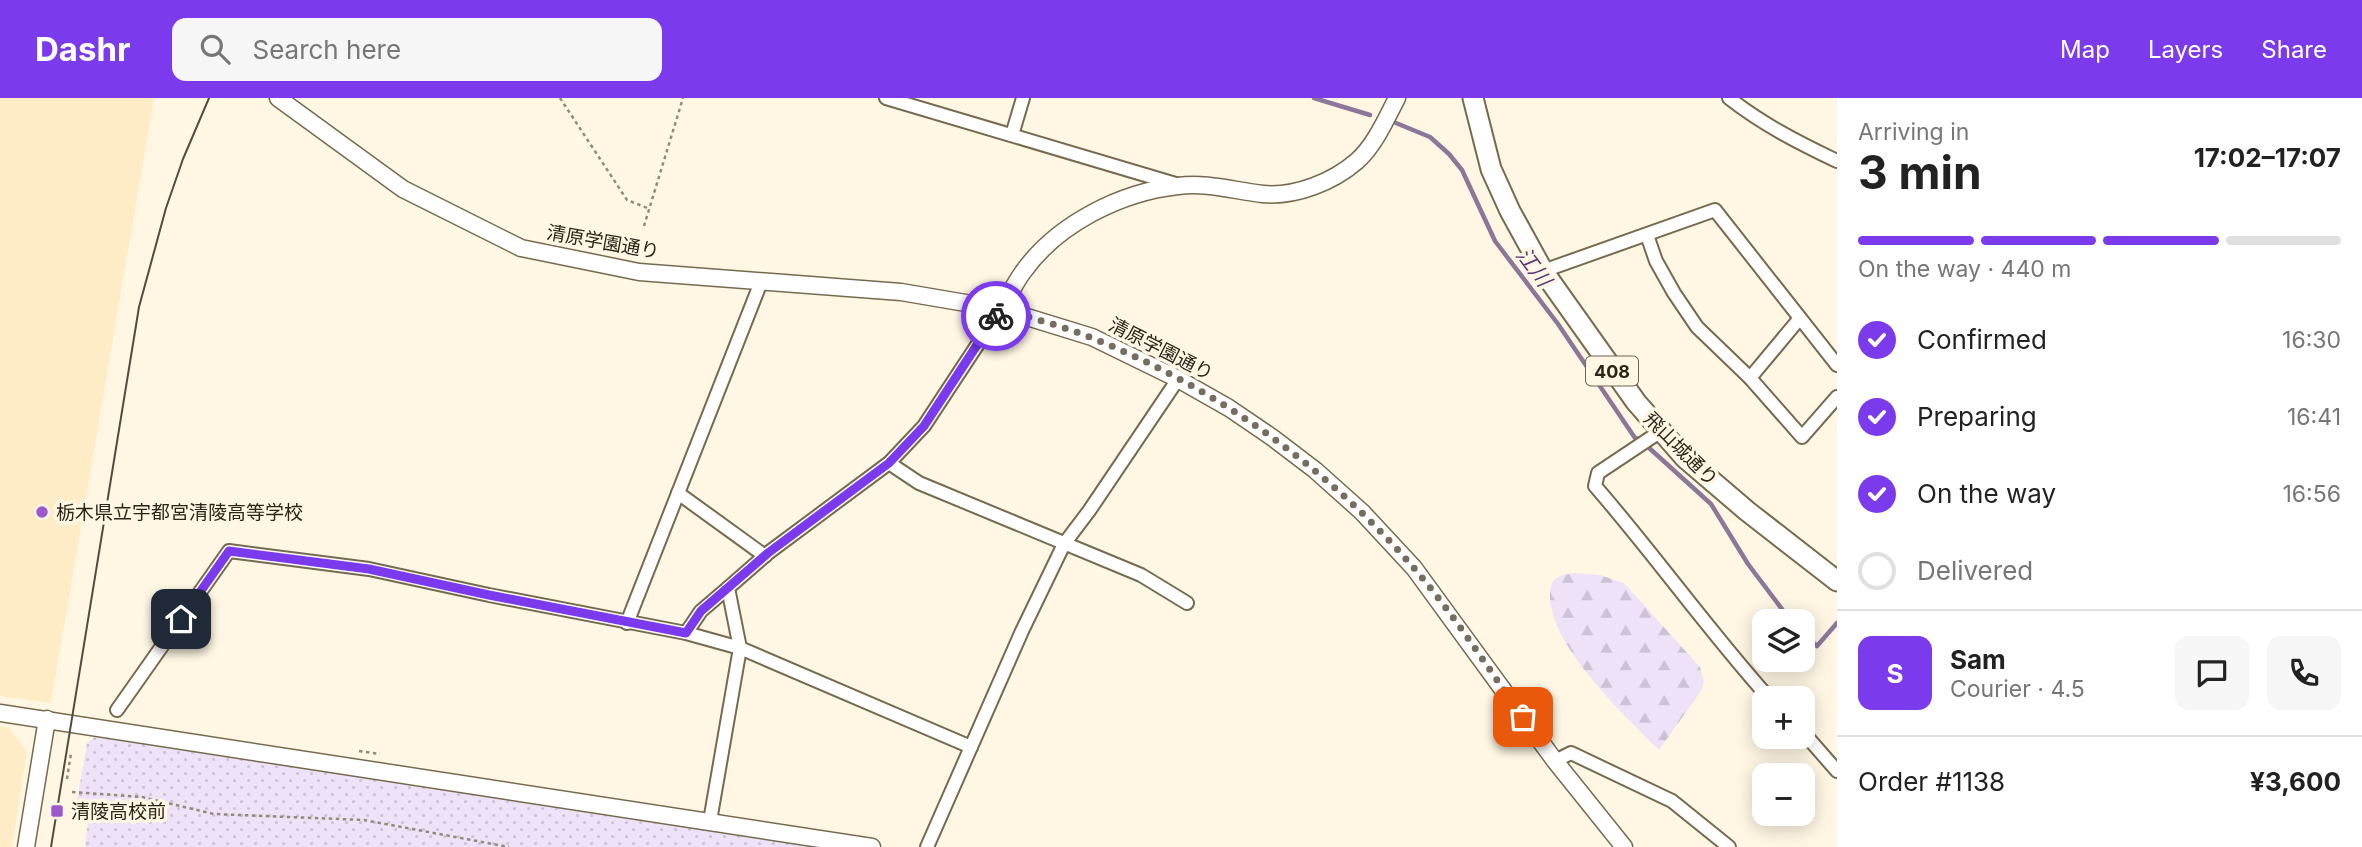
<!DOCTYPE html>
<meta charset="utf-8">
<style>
:root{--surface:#fff;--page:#f6f6f6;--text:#222;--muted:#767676;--line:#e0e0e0;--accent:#7c3aed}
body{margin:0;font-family:Inter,"Noto Sans JP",sans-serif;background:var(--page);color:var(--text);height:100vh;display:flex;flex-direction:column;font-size:26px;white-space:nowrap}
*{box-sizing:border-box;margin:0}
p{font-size:23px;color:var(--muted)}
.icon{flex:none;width:38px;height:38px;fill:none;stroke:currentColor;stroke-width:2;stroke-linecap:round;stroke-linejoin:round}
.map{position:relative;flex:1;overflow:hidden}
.details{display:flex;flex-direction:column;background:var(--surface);width:525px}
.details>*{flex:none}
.tools{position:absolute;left:1752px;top:511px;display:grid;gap:14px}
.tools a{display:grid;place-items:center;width:63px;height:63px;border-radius:14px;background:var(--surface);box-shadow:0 4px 18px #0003;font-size:35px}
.pin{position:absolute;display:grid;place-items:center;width:60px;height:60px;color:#fff;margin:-30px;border-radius:14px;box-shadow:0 4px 10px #0006}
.courier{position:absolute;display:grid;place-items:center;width:70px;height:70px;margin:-35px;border:5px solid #7c3aed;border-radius:50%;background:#fff;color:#222;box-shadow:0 2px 9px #0007}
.headline em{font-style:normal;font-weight:700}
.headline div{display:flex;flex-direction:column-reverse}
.headline{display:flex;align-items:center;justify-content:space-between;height:119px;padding:0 21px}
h1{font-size:46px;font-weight:700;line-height:52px}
.bar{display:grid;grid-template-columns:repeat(4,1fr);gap:10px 7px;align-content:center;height:84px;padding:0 21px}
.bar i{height:9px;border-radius:5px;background:var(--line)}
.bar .active{background:var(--accent)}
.bar p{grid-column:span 4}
.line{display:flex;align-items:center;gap:18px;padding:0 21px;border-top:2px solid var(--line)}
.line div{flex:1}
.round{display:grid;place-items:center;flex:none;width:74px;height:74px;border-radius:14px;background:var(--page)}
ol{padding:0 21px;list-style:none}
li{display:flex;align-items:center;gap:21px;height:77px}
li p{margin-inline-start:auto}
li .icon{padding:7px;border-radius:50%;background:var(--accent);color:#fff;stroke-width:4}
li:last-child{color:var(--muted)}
li i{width:38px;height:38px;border:4px solid var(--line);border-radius:50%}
header{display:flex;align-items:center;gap:42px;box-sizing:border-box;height:98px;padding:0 35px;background:var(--accent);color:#fff}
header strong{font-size:33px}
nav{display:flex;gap:38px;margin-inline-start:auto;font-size:24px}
.search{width:490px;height:63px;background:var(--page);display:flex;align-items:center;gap:18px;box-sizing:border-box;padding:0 24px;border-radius:14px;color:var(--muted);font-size:26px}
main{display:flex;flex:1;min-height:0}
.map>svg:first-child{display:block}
.built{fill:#fdecc5}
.forest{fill:url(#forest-firs)}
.park{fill:url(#park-dots)}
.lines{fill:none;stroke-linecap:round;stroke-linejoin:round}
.stream{stroke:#8d769a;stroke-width:4.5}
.minor-casing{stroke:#766a4e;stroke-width:16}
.tertiary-casing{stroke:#766a4e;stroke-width:19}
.trunk-casing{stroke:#766a4e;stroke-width:23}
.path{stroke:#928b7c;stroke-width:2.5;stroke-dasharray:3.5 3.5;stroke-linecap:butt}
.minor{stroke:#fff;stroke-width:12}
.tertiary{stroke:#fff;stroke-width:16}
.trunk{stroke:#fff;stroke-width:19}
.tram{stroke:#524c3f;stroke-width:2}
.done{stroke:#756e60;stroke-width:7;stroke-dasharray:0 12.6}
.route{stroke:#7c3aed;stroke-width:9}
.poi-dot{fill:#9c58cd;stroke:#fff7e4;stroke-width:2.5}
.labels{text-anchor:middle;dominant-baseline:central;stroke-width:7;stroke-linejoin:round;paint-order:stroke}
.shield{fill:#fff7e4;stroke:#6a6456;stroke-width:2}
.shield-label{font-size:18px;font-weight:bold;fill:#2a2519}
.street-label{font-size:19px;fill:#2a2519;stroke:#fff7e4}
.poi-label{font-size:19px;fill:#2a2519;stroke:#fff7e4;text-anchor:start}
.water-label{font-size:21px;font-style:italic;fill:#5c3679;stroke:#fff7e4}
</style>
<header>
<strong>Dashr</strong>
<div class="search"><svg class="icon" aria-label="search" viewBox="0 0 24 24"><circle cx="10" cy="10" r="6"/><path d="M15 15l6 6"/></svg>Search here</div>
<nav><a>Map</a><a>Layers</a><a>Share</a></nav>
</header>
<main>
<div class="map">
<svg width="1837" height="749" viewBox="0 0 1837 749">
<defs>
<pattern id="forest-firs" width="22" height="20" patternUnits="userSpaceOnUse" patternTransform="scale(1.75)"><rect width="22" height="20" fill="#eee2f9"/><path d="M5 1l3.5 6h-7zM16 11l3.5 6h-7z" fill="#ccc2d5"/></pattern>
<pattern id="park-dots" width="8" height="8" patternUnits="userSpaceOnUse" patternTransform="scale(1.75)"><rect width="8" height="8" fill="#eee2f9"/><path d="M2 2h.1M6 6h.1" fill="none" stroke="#ccc2d5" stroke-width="1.8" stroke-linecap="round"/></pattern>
</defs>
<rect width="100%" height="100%" fill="#fff7e4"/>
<!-- built -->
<g class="built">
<polygon points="0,0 154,0 51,605 0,598"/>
<polygon points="0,628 9,630 27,654 12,749 0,749"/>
</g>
<!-- forest -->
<path class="forest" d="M1574,475L1600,477L1624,485L1700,569L1704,584L1701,593L1659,652C1625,618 1548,546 1550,496C1551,479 1559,477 1574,475Z"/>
<!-- park -->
<polygon class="park" points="96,638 819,749 85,749 90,705 77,703 87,645"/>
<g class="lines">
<!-- stream -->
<g class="stream">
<polyline points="1314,0 1370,17"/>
<polyline points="1396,25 1430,39 1449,56 1462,72 1495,143 1558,226 1635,340 1641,342"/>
<polyline points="1647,348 1711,406 1748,466 1791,523"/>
<polyline points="1802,535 1817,548 1837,525"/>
</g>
<!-- minor casing -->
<g class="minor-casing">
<g id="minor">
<polyline points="886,0 1179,87"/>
<path d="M1729,0C1762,26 1799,45 1837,63"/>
<polyline points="1012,37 1023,0"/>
<polyline points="1647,137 1656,163 1674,195 1697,229 1750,280 1802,339 1837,299"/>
<polyline points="1543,173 1715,112 1837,267"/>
<polyline points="1750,280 1800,220"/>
<path d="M1661,333L1598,375L1595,388C1655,457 1708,532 1769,600"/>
<polyline points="889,365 919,385 1141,477 1187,505"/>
<polyline points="678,395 765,458"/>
<polyline points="627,525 761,184"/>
<polyline points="686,535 701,513 728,490"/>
<polyline points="117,612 229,453 369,471 489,497 686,535 740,550 971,649"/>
<polyline points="1802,633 1837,673"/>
<polyline points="1555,663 1571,655 1672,703 1729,749"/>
<polyline points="710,723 740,550 728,490 768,455 889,365 924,328 1001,211"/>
<polyline points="927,749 1022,533 1064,446 1089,413 1178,281"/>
</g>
</g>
<!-- tertiary casing -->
<g class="tertiary-casing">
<g id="tertiary">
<polyline points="278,0 403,91 521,150 639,174 901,194 1001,211 1092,239 1178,281 1229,310 1273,340 1315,372 1362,414 1414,470 1555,663 1624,749"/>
<path d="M1001,211C1008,199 1015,185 1023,174C1057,126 1121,94 1178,88C1207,84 1235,93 1263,96C1295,99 1333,84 1357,63C1375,47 1386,21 1397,0"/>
<polyline points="0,615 872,749"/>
<polyline points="26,749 47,621"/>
</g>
</g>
<!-- trunk casing -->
<g class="trunk-casing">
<polyline id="trunk" points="1473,0 1491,71 1510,113 1543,173 1636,304 1685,360 1747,413 1837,483"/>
</g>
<!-- path -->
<g class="path">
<polyline points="560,0 627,102 650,111"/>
<polyline points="644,128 683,0"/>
<polyline points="359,653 380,656"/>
<polyline points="67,681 71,655"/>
<polyline points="72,694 142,699 214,716 364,722 509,749"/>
</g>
<!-- minor -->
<use href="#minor" class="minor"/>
<!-- tertiary -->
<use href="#tertiary" class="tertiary"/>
<!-- trunk -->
<use href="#trunk" class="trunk"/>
<!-- tram -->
<polyline class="tram" points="51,749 139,209 166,110 183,61 209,0"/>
</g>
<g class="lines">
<!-- done -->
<path class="done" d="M996,218L1001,211C1031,220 1063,228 1092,240C1215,289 1327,369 1413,469C1454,516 1487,569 1523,619"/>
<!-- route -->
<polyline class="route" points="181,521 229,453 369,471 489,497 686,535 701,513 768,455 889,365 924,328 996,218"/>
</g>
<!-- markers -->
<g class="poi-dot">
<circle cx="42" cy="414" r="7"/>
<rect x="50" y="706" width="14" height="14" rx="3.5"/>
</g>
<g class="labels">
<!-- shield labels -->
<rect class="shield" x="1586" y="258.5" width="52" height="29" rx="5"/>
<g class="shield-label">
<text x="1612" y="273">408</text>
</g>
<!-- street labels -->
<g class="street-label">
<text transform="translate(603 144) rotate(10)">清原学園通り</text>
<text transform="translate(1161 251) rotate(27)">清原学園通り</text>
<text transform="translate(1681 351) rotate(45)">飛山城通り</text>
</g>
<!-- poi labels -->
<g class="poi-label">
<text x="56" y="414">栃木県立宇都宮清陵高等学校</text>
<text x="71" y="713">清陵高校前</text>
</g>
<!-- water labels -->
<g class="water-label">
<text transform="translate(1534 169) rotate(53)">江川</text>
</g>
</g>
</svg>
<div class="tools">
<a><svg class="icon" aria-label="layers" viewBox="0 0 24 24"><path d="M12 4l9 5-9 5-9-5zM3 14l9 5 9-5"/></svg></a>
<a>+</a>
<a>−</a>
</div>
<div class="pin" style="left:1523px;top:619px;background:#ea580c"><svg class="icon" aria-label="bag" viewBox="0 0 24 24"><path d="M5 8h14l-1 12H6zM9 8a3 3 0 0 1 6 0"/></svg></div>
<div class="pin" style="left:181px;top:521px;background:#1f2937"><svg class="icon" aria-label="home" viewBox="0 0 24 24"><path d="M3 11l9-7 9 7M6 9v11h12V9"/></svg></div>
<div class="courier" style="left:996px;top:218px"><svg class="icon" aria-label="bike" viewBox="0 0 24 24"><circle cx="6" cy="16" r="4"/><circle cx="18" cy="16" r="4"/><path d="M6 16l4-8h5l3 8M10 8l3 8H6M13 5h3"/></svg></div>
</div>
<section class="details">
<div class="headline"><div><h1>3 min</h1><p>Arriving in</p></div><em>17:02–17:07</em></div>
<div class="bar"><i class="active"></i><i class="active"></i><i class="active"></i><i></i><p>On the way · 440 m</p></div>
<ol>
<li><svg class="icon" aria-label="check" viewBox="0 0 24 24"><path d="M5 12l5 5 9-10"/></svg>Confirmed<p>16:30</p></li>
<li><svg class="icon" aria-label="check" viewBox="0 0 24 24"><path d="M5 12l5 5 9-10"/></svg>Preparing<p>16:41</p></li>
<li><svg class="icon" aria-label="check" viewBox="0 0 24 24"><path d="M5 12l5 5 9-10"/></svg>On the way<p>16:56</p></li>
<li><i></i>Delivered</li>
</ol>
<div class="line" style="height:126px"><b class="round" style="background:var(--accent);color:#fff">S</b><div><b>Sam</b><p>Courier · 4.5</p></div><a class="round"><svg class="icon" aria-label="chat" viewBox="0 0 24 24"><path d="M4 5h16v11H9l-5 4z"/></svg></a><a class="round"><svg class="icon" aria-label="phone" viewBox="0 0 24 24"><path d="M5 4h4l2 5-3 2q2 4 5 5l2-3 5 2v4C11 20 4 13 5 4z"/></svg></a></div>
<div class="line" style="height:91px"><div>Order #1138</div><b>¥3,600</b></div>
</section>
</main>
